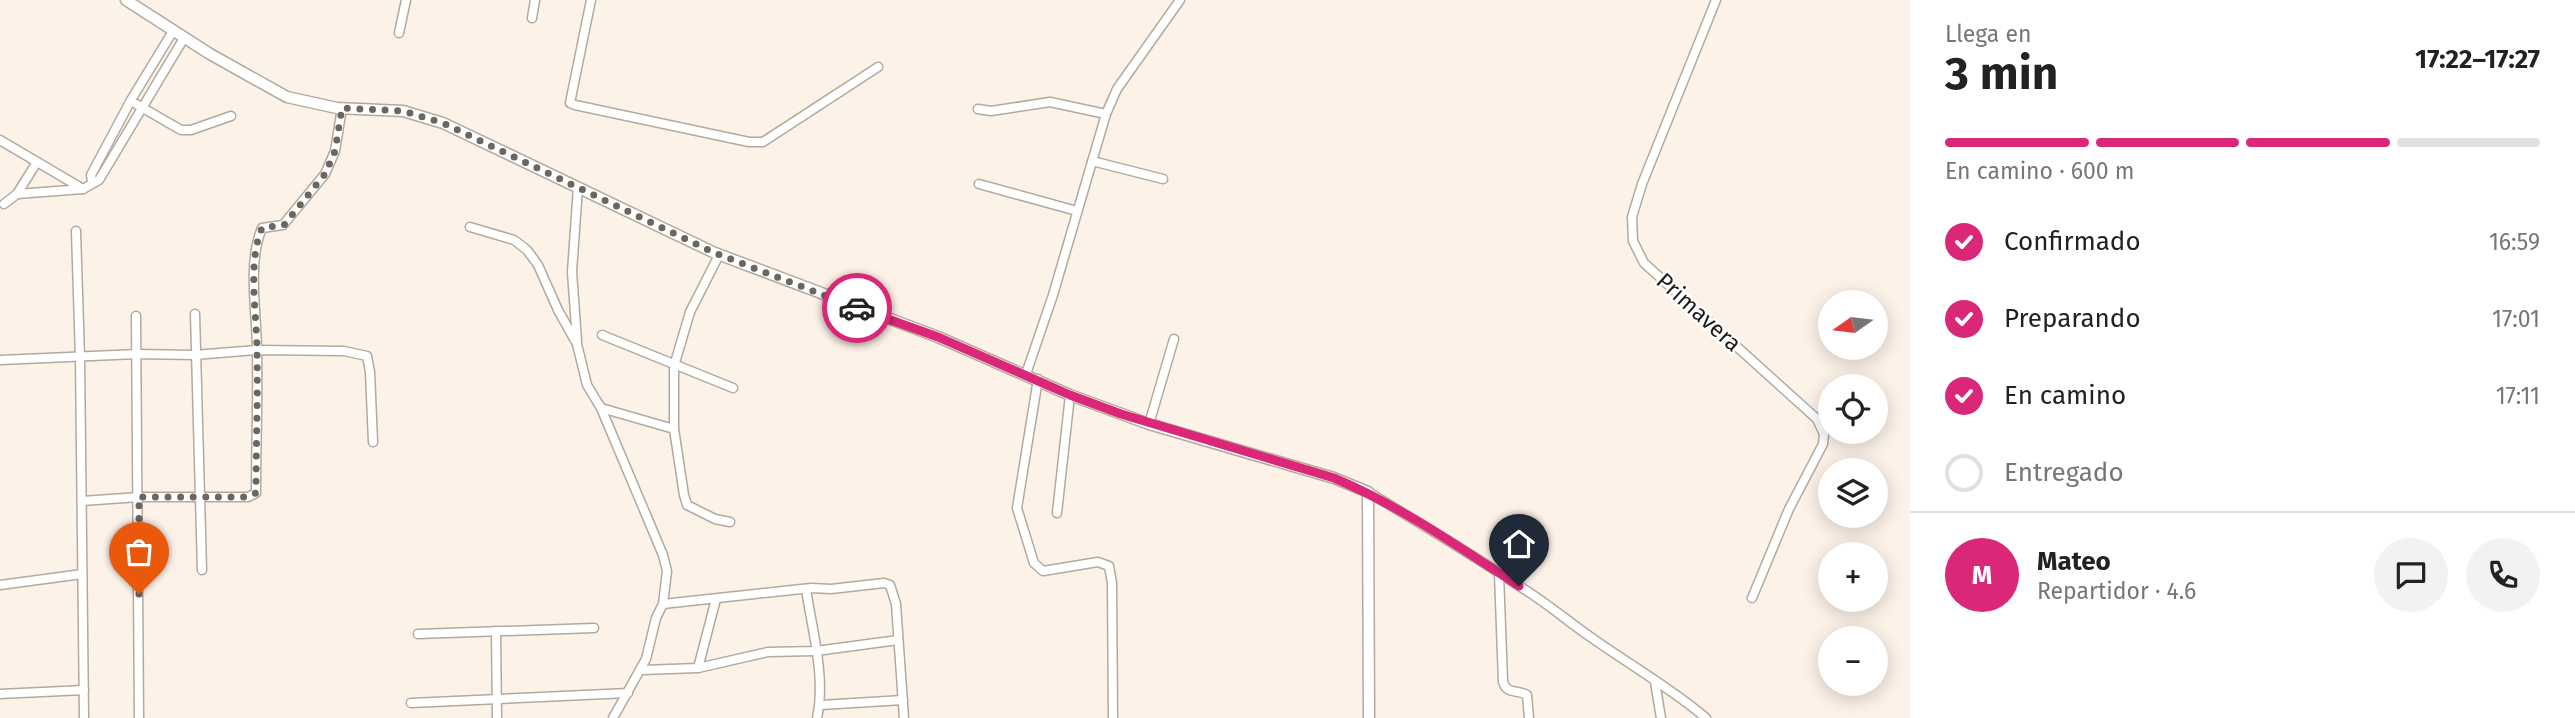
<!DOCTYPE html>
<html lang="es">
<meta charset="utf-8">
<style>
:root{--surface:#fff;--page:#f2f2f2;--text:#222;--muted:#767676;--line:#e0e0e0;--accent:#db2777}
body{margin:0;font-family:"Fira Sans",sans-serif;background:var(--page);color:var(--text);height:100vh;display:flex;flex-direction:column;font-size:26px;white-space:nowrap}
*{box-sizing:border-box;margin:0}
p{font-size:23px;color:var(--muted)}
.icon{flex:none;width:38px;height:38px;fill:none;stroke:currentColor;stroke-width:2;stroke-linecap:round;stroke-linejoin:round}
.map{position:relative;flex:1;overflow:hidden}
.sheet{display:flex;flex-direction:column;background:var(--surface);width:665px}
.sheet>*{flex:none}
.needle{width:46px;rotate:256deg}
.fabs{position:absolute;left:1818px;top:290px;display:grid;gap:14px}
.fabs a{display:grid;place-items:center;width:70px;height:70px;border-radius:50%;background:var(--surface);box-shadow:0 4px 18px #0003;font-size:35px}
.pin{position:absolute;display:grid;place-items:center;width:60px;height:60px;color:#fff;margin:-72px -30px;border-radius:50% 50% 50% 0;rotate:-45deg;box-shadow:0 0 7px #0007}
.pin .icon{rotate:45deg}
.courier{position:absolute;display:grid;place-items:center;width:70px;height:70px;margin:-35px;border:5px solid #db2777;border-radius:50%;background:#fff;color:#222;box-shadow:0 2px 9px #0007}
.summary em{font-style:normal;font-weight:700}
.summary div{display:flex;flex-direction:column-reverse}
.summary{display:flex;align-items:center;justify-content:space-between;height:119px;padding:0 35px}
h1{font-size:46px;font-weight:700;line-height:52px}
.bar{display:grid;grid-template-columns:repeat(4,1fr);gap:10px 7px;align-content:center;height:84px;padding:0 35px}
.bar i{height:9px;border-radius:5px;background:var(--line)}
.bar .selected{background:var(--accent)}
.bar p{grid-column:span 4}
.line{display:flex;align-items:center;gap:18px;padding:0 35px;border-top:2px solid var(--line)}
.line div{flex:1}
.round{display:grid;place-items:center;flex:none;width:74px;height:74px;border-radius:37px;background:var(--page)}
ol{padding:0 35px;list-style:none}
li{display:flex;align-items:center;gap:21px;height:77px}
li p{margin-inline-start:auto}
li .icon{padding:7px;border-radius:50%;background:var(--accent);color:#fff;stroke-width:4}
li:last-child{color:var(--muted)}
li i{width:38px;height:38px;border:4px solid var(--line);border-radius:50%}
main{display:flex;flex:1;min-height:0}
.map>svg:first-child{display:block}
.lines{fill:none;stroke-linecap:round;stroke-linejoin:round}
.minor-casing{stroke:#b4a99f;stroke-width:11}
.tertiary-casing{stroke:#b4a99f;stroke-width:13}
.minor{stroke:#fff;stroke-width:8}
.tertiary{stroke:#fff;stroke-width:10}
.done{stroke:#6b6660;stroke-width:7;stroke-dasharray:0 12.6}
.route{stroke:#db2777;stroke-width:9}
.labels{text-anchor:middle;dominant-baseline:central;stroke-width:5;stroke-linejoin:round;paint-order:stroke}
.street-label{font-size:23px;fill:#1d1a16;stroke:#fff}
</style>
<main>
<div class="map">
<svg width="1910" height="718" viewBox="0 0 1910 718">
<rect width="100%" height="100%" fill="#fdf2e8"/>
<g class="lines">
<!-- minor casing -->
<g class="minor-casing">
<g id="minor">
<polyline points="591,0 570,103 575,105 749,142 763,142 878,67"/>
<polyline points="1716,0 1642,184 1632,217 1633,241 1644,263 1817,419 1824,434 1823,444 1789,509 1752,598"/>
<polyline points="532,18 535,0"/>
<polyline points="399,33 406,0"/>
<polyline points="136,104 181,130 191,130 231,116"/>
<polyline points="978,109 991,111 1050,102 1106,114"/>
<polyline points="0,140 83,189"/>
<polyline points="1092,161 1163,179"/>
<polyline points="92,182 91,175 131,100 173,31"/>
<polyline points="979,184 1077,211"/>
<polyline points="17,194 83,189 99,180 184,38"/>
<polyline points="4,204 17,194 37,162"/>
<polyline points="470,227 514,240 527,250 538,265 558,310 577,344 587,385 601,408 663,555 667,571 663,604 656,618 646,659 613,718"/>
<polyline points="76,231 80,358 84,718"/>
<polyline points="719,255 690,312 674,366 674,429 684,495 687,505 715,519 730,522"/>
<polyline points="195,314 202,570"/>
<polyline points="136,316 139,718"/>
<polyline points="602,335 733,388"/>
<polyline points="577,341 572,272 578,187"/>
<polyline points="0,360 137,354 195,355 257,350 344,351 367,356 370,372 373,442"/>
<polyline points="1026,374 1053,295 1106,114 1117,89 1180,0"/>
<polyline points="1038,379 1017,508 1034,563 1043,571 1098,562 1109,566 1112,583 1113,718"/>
<polyline points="601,408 674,429"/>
<polyline points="1149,424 1174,339"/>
<path d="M1368,492C1425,526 1481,560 1536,597C1555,610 1573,625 1592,638C1630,665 1671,688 1706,718"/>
<path d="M82,501L139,497H248L256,493C256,446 258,398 257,351C257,314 247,263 262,228L283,225L325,174L335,151L342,108"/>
<polyline points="1057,513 1070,395"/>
<path d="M1499,573L1503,682C1507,695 1517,689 1527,695L1529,718"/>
<polyline points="0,585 82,574"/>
<path d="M806,589C812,630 826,677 817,718"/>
<polyline points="663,604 811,588 831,589 884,583 890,585 896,604 904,718"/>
<polyline points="496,631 497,718"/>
<polyline points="418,634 594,628"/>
<polyline points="698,668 716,599"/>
<polyline points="642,670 698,668 768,652 816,651 898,640"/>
<polyline points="1655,682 1661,718"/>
<polyline points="0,694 84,690"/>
<polyline points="411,703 628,693"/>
<polyline points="821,705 903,700"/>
</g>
</g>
<!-- tertiary casing -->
<g class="tertiary-casing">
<polyline id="tertiary" points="126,0 210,54 287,97 337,108 403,111 443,123 715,253 938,337 1070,395 1149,424 1334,478 1368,492 1369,718"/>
</g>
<!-- minor -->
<use href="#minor" class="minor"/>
<!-- tertiary -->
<use href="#tertiary" class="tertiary"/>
</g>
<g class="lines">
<!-- done -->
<path class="done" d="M139,594V497H248L256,493C256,446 258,398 257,351C257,314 247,263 262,228L284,225L325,174L335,151L342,108L403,111L443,123L715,253L857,308"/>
<!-- route -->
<path class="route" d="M857,308L938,337L1070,395L1121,414L1334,478C1400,506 1459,547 1519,586"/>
</g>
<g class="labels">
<!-- street labels -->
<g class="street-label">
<text transform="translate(1699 312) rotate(42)">Primavera</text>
</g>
</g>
</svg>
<div class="fabs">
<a><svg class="needle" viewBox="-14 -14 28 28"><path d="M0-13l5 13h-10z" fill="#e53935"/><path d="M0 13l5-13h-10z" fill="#767676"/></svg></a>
<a><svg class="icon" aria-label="locate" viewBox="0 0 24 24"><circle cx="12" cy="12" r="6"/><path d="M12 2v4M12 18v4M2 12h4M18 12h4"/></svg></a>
<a><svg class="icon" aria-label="layers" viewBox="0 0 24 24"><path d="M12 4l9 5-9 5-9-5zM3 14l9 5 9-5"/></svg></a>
<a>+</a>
<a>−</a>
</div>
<div class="pin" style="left:139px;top:594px;background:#ea580c"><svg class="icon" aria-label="bag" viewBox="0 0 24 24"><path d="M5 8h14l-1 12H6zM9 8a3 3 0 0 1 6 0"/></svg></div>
<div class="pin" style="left:1519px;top:586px;background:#1f2937"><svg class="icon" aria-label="home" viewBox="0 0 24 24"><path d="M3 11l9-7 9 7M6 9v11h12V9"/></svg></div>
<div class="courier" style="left:857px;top:308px"><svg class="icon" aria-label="car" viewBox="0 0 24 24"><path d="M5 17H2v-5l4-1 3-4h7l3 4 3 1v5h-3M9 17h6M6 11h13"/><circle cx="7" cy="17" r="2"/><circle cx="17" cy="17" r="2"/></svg></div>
</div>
<section class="sheet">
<div class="summary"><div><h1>3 min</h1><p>Llega en</p></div><em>17:22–17:27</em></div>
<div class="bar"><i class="selected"></i><i class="selected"></i><i class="selected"></i><i></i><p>En camino · 600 m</p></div>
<ol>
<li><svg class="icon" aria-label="check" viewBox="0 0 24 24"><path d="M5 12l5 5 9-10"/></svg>Confirmado<p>16:59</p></li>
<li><svg class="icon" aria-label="check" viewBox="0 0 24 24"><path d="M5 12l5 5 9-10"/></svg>Preparando<p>17:01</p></li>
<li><svg class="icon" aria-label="check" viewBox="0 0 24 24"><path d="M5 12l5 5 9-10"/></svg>En camino<p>17:11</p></li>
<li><i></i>Entregado</li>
</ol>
<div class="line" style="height:126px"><b class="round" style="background:var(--accent);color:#fff">M</b><div><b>Mateo</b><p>Repartidor · 4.6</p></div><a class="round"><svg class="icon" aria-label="chat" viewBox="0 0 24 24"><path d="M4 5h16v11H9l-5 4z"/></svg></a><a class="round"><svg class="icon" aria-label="phone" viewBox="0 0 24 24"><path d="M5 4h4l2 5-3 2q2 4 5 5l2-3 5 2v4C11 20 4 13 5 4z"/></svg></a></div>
</section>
</main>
